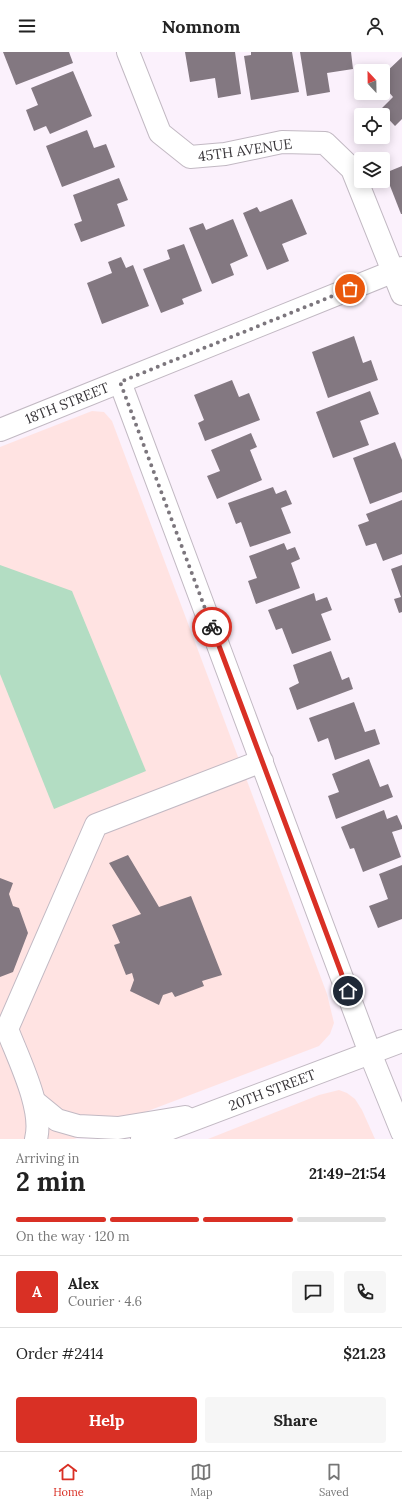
<!DOCTYPE html>
<meta charset="utf-8">
<style>
:root{--surface:#fff;--page:#f6f6f6;--text:#222;--muted:#767676;--line:#e0e0e0;--accent:#d93025}
body{margin:0;font-family:Lora,serif;background:var(--page);color:var(--text);height:100vh;display:flex;flex-direction:column;font-size:15px;white-space:nowrap}
*{box-sizing:border-box;margin:0}
p{font-size:13px;color:var(--muted)}
.icon{flex:none;width:22px;height:22px;fill:none;stroke:currentColor;stroke-width:2;stroke-linecap:round;stroke-linejoin:round}
.map{position:relative;height:1087px;overflow:hidden}
.side{display:flex;flex-direction:column;background:var(--surface);flex:1}
.side>*{flex:none}
.needle{width:26px;rotate:338deg}
.buttons{position:absolute;left:354px;top:12px;display:grid;gap:8px}
.buttons a{display:grid;place-items:center;width:36px;height:36px;border-radius:4px;background:var(--surface);box-shadow:0 2px 10px #0003;font-size:20px}
.pin{position:absolute;display:grid;place-items:center;width:34px;height:34px;color:#fff;margin:-17px;border:2px solid #fff;border-radius:50%;box-shadow:0 1px 4px #0007}
.courier{position:absolute;display:grid;place-items:center;width:40px;height:40px;margin:-20px;border:3px solid #d93025;border-radius:50%;background:#fff;color:#222;box-shadow:0 1px 5px #0007}
.headline em{font-style:normal;font-weight:800}
.headline div{display:flex;flex-direction:column-reverse}
.headline{display:flex;align-items:center;justify-content:space-between;height:68px;padding:0 16px}
h1{font-size:26px;font-weight:800;line-height:30px}
.bar{display:grid;grid-template-columns:repeat(4,1fr);gap:6px 4px;align-content:center;height:48px;padding:0 16px}
.bar i{height:5px;border-radius:3px;background:var(--line)}
.bar .on{background:var(--accent)}
.bar p{grid-column:span 4}
.line{display:flex;align-items:center;gap:10px;padding:0 16px;border-top:1px solid var(--line)}
.line div{flex:1}
.round{display:grid;place-items:center;flex:none;width:42px;height:42px;border-radius:4px;background:var(--page)}
.cta{display:flex;gap:8px;margin-top:auto;padding:8px 16px}
.cta a{flex:1;height:46px;border-radius:4px;background:var(--accent);color:#fff;font-size:16px;font-weight:800;line-height:46px;text-align:center}
.cta a+a{background:var(--page);color:var(--text)}
header{display:flex;justify-content:space-between;align-items:center;height:52px;padding:0 16px;background:var(--surface);font-size:18px;font-weight:800}
.dock{display:flex;justify-content:space-around;align-items:center;height:56px;border-top:1px solid var(--line);background:var(--surface);font-size:11px;color:var(--muted)}
.dock a{display:grid;justify-items:center;gap:2px}
.dock .on{color:var(--accent)}
.map>svg:first-child{display:block}
.commercial{fill:#ffe3e2}
.green{fill:#b3ddc3}
.building{fill:#837881}
.lines{fill:none;stroke-linecap:round;stroke-linejoin:round}
.minor-casing{stroke:#c2b9c3;stroke-width:24}
.major-casing{stroke:#c2b9c3;stroke-width:24}
.minor{stroke:#fff;stroke-width:22}
.major{stroke:#fff;stroke-width:22}
.done{stroke:#7c767d;stroke-width:4;stroke-dasharray:0 7.2}
.route{stroke:#d93025;stroke-width:5}
.labels{text-anchor:middle;dominant-baseline:central;stroke-width:4;stroke-linejoin:round;paint-order:stroke}
.street-label{font-size:14px;fill:#373438;stroke:#fff}
</style>
<header><svg class="icon" aria-label="menu" viewBox="0 0 24 24"><path d="M4 6h16M4 12h16M4 18h16"/></svg>Nomnom<svg class="icon" aria-label="person" viewBox="0 0 24 24"><circle cx="12" cy="8" r="4"/><path d="M4 21q1-7 8-7t8 7"/></svg></header>
<div class="map">
<svg width="402" height="1087" viewBox="0 0 402 1087">
<rect width="100%" height="100%" fill="#fbf1fc"/>
<!-- commercial -->
<g class="commercial">
<polygon points="92,359 104,360 112,369 327,942 334,971 330,982 319,994 74,1087 0,1087 0,395"/>
<polygon points="339,1038 347,1041 355,1047 362,1058 375,1087 208,1087 319,1043"/>
</g>
<!-- green -->
<polygon class="green" points="0,513 72,539 146,719 54,757 0,622"/>
<!-- building -->
<g class="building">
<polygon points="3,0 69,0 73,11 16,33"/>
<polygon points="185,0 235,0 241,42 218,46 215,26 190,30"/>
<polygon points="251,0 292,0 299,40 251,48 244,4 251,3"/>
<polygon points="300,0 351,0 353,17 327,21 330,40 307,44"/>
<polygon points="402,5 402,67 395,74 380,58 393,45 388,39 383,44 380,41 383,41 383,23"/>
<polygon points="73,19 92,64 50,82 46,74 34,79 26,58 38,53 31,36"/>
<polygon points="87,78 94,96 106,92 115,115 62,135 46,94"/>
<polygon points="402,114 402,162 401,162 385,121"/>
<polygon points="119,126 128,148 117,152 125,174 81,190 74,172 82,169 73,143"/>
<polygon points="292,147 307,182 282,192 289,209 267,218 243,161 257,155 260,160"/>
<polygon points="233,167 248,204 230,212 234,223 212,232 189,176 203,171 206,178"/>
<polygon points="184,192 202,239 182,247 184,252 161,261 143,217 170,207 167,198"/>
<polygon points="121,205 126,216 133,213 149,254 102,272 87,231 112,221 108,210"/>
<polygon points="354,284 363,311 371,308 378,328 328,346 312,300"/>
<polygon points="232,328 239,345 249,341 260,368 205,389 198,371 204,368 194,343"/>
<polygon points="370,339 379,362 360,369 369,393 333,406 316,360"/>
<polygon points="251,381 257,395 250,398 262,428 217,447 207,424 220,419 211,398"/>
<polygon points="395,390 402,408 402,440 370,452 353,406"/>
<polygon points="273,435 276,442 286,438 292,452 281,456 291,481 250,495 241,470 236,472 228,451"/>
<polygon points="402,448 402,502 383,509 376,491 366,494 358,473 369,469 366,462"/>
<polygon points="284,491 287,498 295,495 300,507 291,511 300,536 256,552 248,529 257,526 249,504"/>
<polygon points="402,513 402,560 399,561 394,547 401,545 391,517"/>
<polygon points="314,541 316,549 327,545 332,558 321,562 331,588 292,602 282,576 276,578 268,558"/>
<polygon points="331,599 342,628 349,625 353,637 297,658 289,636 299,631 293,613"/>
<polygon points="354,650 365,680 375,677 380,692 335,708 328,686 318,690 309,666"/>
<polygon points="369,707 380,735 388,732 393,745 336,767 328,744 339,740 332,722"/>
<polygon points="384,758 387,767 397,763 402,774 402,777 392,780 401,805 363,820 354,796 350,797 341,775"/>
<polygon points="128,803 159,855 191,844 222,923 202,929 204,934 175,945 172,940 163,943 159,953 130,939 134,928 132,921 126,923 114,893 120,891 112,873 141,862 109,811"/>
<polygon points="402,813 402,867 378,876 369,854 388,847 379,822"/>
<polygon points="0,826 13,831 9,842 13,854 19,856 28,881 13,920 0,925"/>
</g>
<g class="lines">
<!-- minor casing -->
<g class="minor-casing">
<g id="minor">
<polyline points="128,0 160,81 190,105 225,102 282,90 325,91 352,117 402,242"/>
<polyline points="120,330 370,1001 402,1080"/>
<polyline points="0,378 402,216"/>
<polyline points="35,1050 57,1068 78,1074 118,1076 185,1065"/>
<path d="M36,1087C44,1057 18,1006 7,977L96,773L262,709"/>
</g>
</g>
<!-- major casing -->
<g class="major-casing">
<polyline id="major" points="142,1087 402,989"/>
</g>
<!-- minor -->
<use href="#minor" class="minor"/>
<!-- major -->
<use href="#major" class="major"/>
</g>
<g class="lines">
<!-- done -->
<polyline class="done" points="212,575 120,330 350,237"/>
<!-- route -->
<polyline class="route" points="212,575 348,939"/>
</g>
<g class="labels">
<!-- street labels -->
<g class="street-label">
<text transform="translate(245 98) rotate(-8)">45TH AVENUE</text>
<text transform="translate(67 351) rotate(-22)">18TH STREET</text>
<text transform="translate(272 1038) rotate(-21)">20TH STREET</text>
</g>
</g>
</svg>
<div class="buttons">
<a><svg class="needle" viewBox="-14 -14 28 28"><path d="M0-13l5 13h-10z" fill="#e53935"/><path d="M0 13l5-13h-10z" fill="#767676"/></svg></a>
<a><svg class="icon" aria-label="locate" viewBox="0 0 24 24"><circle cx="12" cy="12" r="6"/><path d="M12 2v4M12 18v4M2 12h4M18 12h4"/></svg></a>
<a><svg class="icon" aria-label="layers" viewBox="0 0 24 24"><path d="M12 4l9 5-9 5-9-5zM3 14l9 5 9-5"/></svg></a>
</div>
<div class="pin" style="left:350px;top:237px;background:#ea580c"><svg class="icon" aria-label="bag" viewBox="0 0 24 24"><path d="M5 8h14l-1 12H6zM9 8a3 3 0 0 1 6 0"/></svg></div>
<div class="pin" style="left:348px;top:939px;background:#1f2937"><svg class="icon" aria-label="home" viewBox="0 0 24 24"><path d="M3 11l9-7 9 7M6 9v11h12V9"/></svg></div>
<div class="courier" style="left:212px;top:575px"><svg class="icon" aria-label="bike" viewBox="0 0 24 24"><circle cx="6" cy="16" r="4"/><circle cx="18" cy="16" r="4"/><path d="M6 16l4-8h5l3 8M10 8l3 8H6M13 5h3"/></svg></div>
</div>
<section class="side">
<div class="headline"><div><h1>2 min</h1><p>Arriving in</p></div><em>21:49–21:54</em></div>
<div class="bar"><i class="on"></i><i class="on"></i><i class="on"></i><i></i><p>On the way · 120 m</p></div>
<div class="line" style="height:72px"><b class="round" style="background:var(--accent);color:#fff">A</b><div><b>Alex</b><p>Courier · 4.6</p></div><a class="round"><svg class="icon" aria-label="chat" viewBox="0 0 24 24"><path d="M4 5h16v11H9l-5 4z"/></svg></a><a class="round"><svg class="icon" aria-label="phone" viewBox="0 0 24 24"><path d="M5 4h4l2 5-3 2q2 4 5 5l2-3 5 2v4C11 20 4 13 5 4z"/></svg></a></div>
<div class="line" style="height:52px"><div>Order #2414</div><b>$21.23</b></div>
<div class="cta"><a>Help</a><a>Share</a></div>
</section>
<nav class="dock">
<a class="on"><svg class="icon" aria-label="home" viewBox="0 0 24 24"><path d="M3 11l9-7 9 7M6 9v11h12V9"/></svg>Home</a>
<a><svg class="icon" aria-label="map" viewBox="0 0 24 24"><path d="M3 6l6-2 6 2 6-2v14l-6 2-6-2-6 2zM9 4v14M15 6v14"/></svg>Map</a>
<a><svg class="icon" aria-label="saved" viewBox="0 0 24 24"><path d="M7 4h10v16l-5-4-5 4z"/></svg>Saved</a>
</nav>
